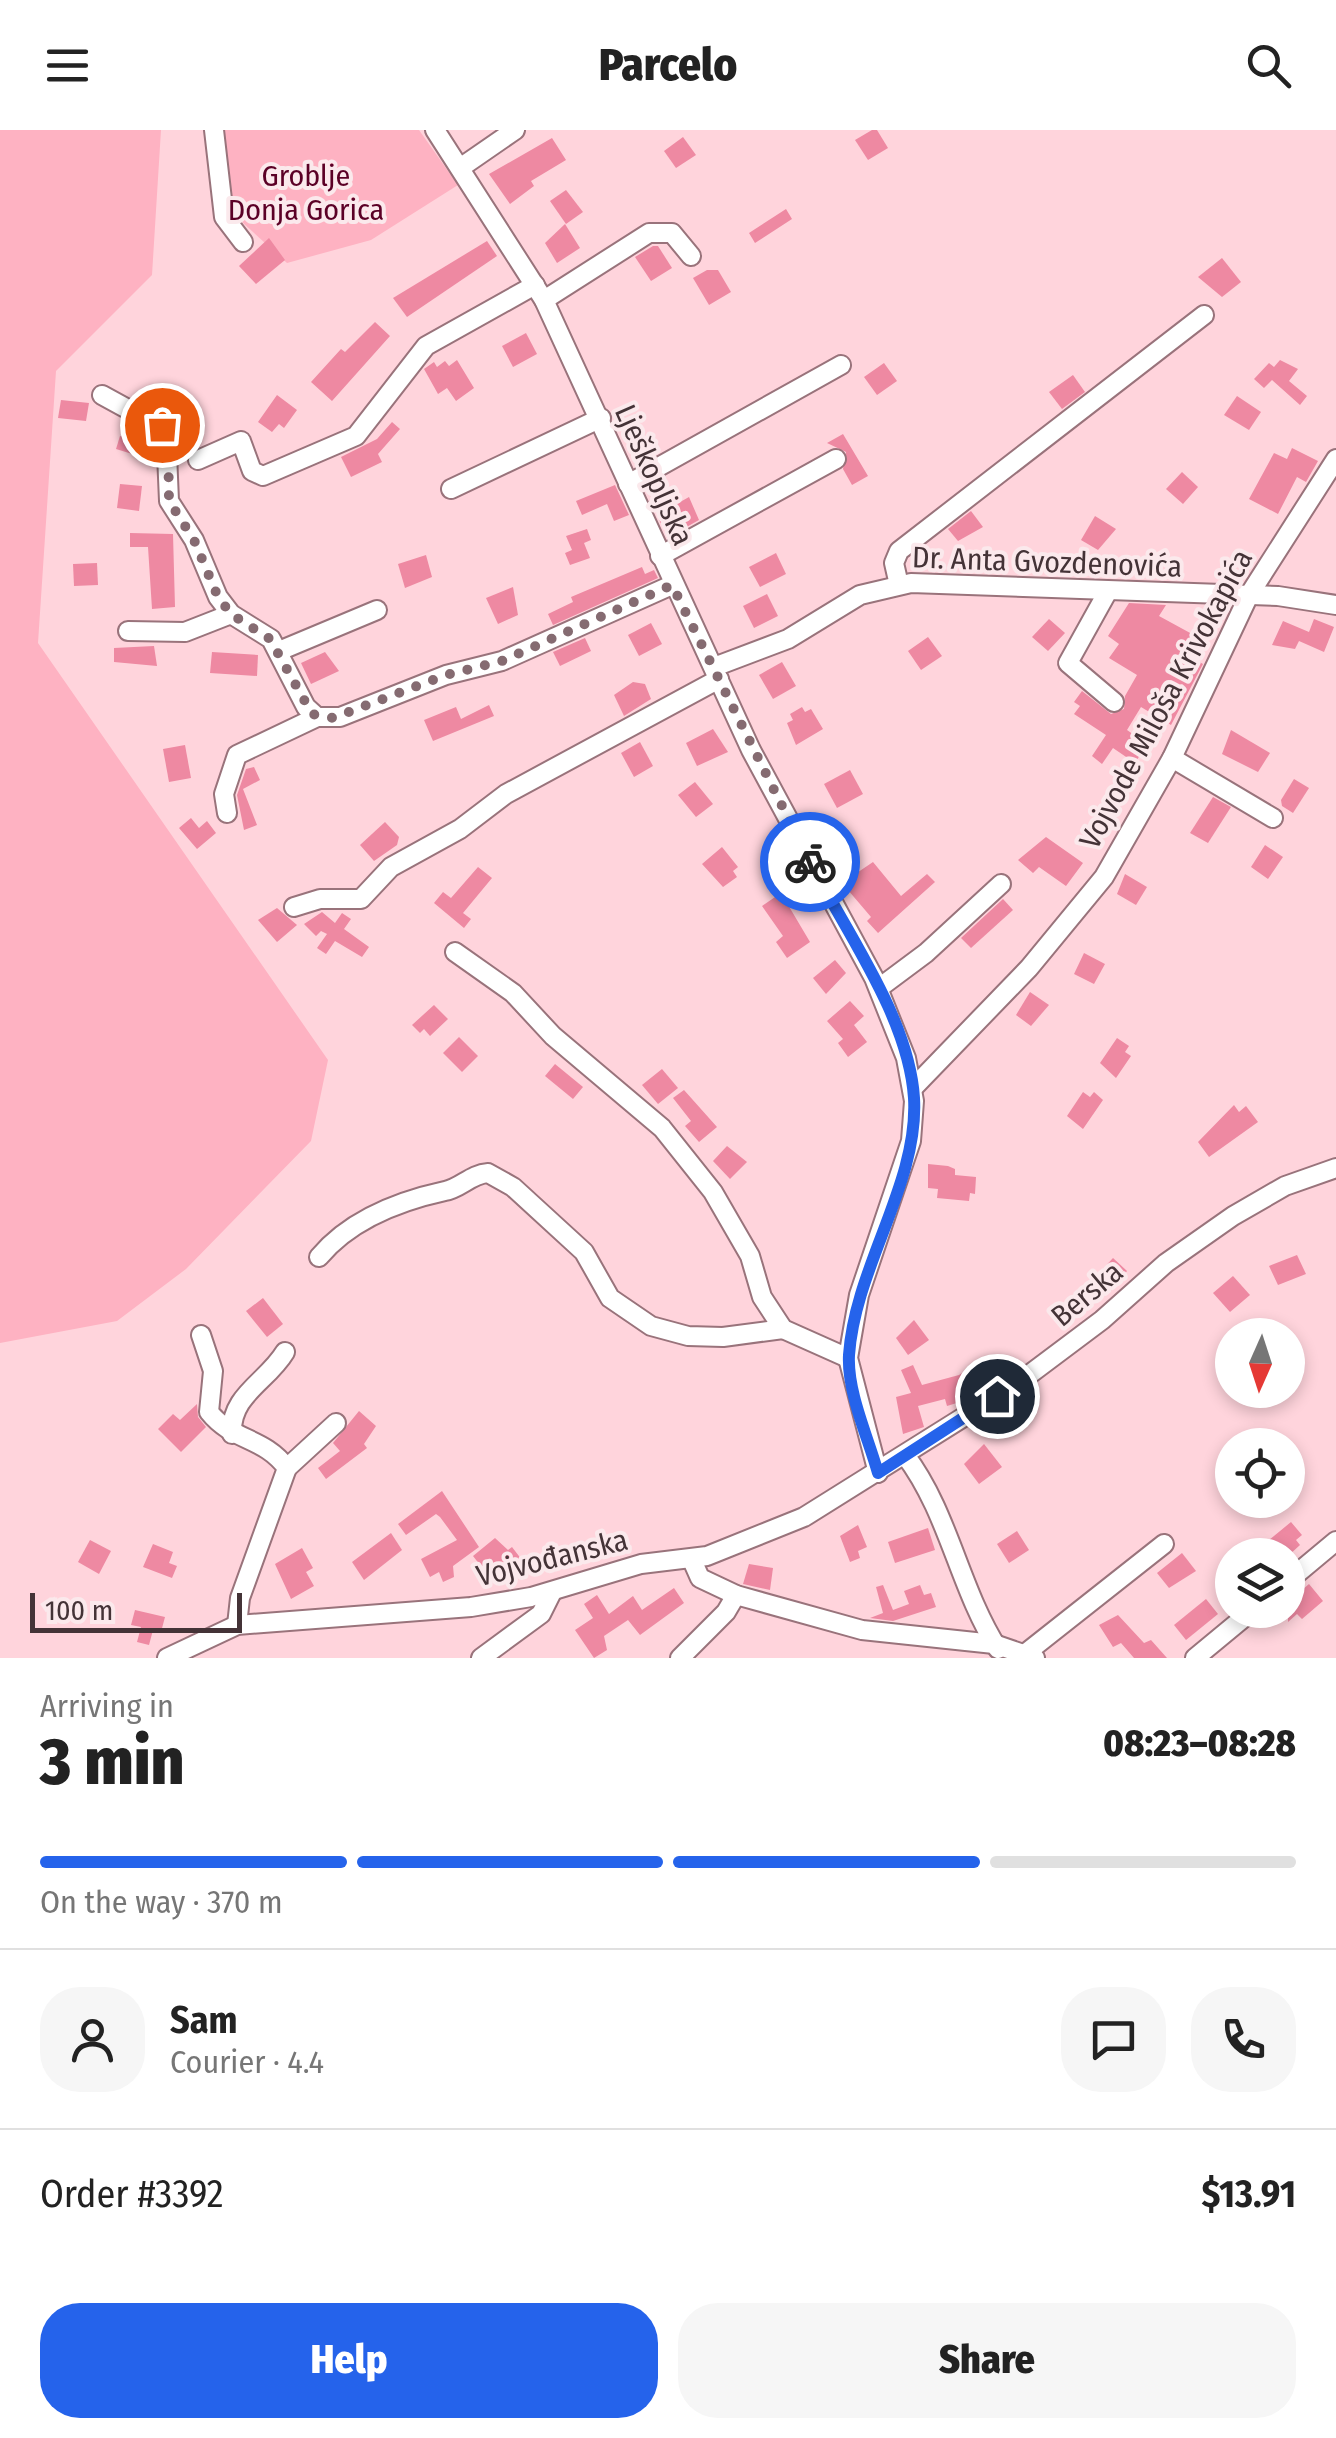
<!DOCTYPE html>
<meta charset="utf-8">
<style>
:root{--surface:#fff;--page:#f6f6f6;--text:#222;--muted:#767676;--line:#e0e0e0;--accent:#2563eb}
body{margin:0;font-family:"Fira Sans Condensed",sans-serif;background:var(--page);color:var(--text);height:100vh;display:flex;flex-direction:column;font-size:38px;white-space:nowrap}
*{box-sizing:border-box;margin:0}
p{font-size:32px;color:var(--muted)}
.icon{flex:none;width:55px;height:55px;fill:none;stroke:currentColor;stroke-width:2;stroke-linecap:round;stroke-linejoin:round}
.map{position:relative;height:1528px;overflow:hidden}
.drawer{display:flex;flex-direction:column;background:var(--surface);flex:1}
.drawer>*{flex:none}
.needle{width:65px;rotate:183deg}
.buttons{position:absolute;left:1215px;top:1188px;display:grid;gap:20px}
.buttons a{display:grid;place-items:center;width:90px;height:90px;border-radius:50%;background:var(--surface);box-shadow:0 5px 15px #0003;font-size:50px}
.scale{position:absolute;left:30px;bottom:25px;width:212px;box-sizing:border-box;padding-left:10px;border:5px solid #443337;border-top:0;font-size:28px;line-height:35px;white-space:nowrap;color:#443337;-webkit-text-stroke:8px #fbe9ec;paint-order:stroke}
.pin{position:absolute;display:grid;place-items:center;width:85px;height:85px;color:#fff;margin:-42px;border:5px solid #fff;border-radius:50%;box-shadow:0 2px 10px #0007}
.courier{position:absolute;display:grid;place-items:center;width:100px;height:100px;margin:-50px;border:8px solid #2563eb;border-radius:50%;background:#fff;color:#222;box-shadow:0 2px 12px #0007}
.overview em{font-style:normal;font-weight:800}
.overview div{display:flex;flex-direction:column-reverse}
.overview{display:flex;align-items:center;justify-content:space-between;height:170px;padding:0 40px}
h1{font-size:65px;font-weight:800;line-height:75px}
.bar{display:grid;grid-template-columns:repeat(4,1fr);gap:15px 10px;align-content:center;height:120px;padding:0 40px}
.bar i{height:12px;border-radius:8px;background:var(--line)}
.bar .active{background:var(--accent)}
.bar p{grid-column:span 4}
.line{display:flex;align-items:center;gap:25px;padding:0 40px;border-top:2px solid var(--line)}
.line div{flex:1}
.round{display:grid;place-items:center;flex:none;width:105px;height:105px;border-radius:40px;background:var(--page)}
.cta{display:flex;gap:20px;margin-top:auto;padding:20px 40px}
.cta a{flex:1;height:115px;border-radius:40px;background:var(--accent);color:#fff;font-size:40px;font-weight:800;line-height:115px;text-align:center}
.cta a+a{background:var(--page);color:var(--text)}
header{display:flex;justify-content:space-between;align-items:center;height:130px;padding:0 40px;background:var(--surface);font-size:45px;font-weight:800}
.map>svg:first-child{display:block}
.green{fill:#feb2c2}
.building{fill:#ee89a2}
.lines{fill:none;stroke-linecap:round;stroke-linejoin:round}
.minor-casing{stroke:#99737b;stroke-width:22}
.minor{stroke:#fff;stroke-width:18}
.done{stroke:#856b71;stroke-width:10;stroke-dasharray:0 18}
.route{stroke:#2563eb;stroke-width:12}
.labels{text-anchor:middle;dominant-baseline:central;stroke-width:8;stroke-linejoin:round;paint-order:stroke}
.park-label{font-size:30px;fill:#5b0026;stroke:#fbe9ec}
.street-label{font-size:30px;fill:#443337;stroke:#fbe9ec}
</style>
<header><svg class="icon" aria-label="menu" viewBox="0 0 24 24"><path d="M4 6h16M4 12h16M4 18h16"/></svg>Parcelo<svg class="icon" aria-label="search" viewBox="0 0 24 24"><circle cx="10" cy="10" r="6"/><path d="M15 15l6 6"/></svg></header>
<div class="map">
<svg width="1336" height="1528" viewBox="0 0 1336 1528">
<rect width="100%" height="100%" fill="#ffd4dc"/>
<!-- green -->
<g class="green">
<polygon points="0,0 161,0 152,145 56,241 38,513 328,930 311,1011 186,1139 117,1191 0,1213"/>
<polygon points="221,0 419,0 458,55 371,110 287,133 230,81"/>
</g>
<!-- building -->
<g class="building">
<polygon points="872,0 877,0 888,18 868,30 855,10"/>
<polygon points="683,7 696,25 676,38 664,21"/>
<polygon points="552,8 566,30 531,51 534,56 510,74 489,44"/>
<polygon points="566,60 583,82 566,94 550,71"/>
<polygon points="786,79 792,89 755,113 749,103"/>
<polygon points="565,94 580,118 557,133 545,113"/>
<polygon points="269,108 285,130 256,154 239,136"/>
<polygon points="487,111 497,126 407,187 393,168"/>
<polygon points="653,116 658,116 672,138 651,151 635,127"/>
<polygon points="1222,128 1241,152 1222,167 1198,147"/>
<polygon points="707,140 718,140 731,162 709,175 693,148"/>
<polygon points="375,192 390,206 332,271 311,252 341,219 345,222"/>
<polygon points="526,203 537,224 513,237 502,216"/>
<polygon points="457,230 474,258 456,271 447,258 438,264 424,239 434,232 437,237 445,231 449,236"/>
<polygon points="1280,230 1298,239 1289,251 1307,266 1300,275 1272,250 1264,258 1254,249 1269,233 1274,237"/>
<polygon points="884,233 897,251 877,265 864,247"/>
<polygon points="1073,245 1085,262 1062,279 1049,262"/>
<polygon points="277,265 297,280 284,298 279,294 272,302 258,292"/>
<polygon points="1237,266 1261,282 1249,300 1224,285"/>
<polygon points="61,270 89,273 86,291 58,288"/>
<polygon points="392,292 400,299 378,324 382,332 351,347 341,327 377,309"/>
<polygon points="843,304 868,346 852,355 843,339 846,322 827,313"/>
<polygon points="120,306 154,313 152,330 116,319"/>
<polygon points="1292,318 1318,331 1306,352 1297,347 1278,384 1249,369 1274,323 1287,329"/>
<polygon points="1182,342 1198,357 1183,374 1166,359"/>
<polygon points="120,354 142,356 139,381 117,378"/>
<polygon points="615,355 629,385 614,391 607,374 582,385 576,371"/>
<polygon points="689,367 699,390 674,404 669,394 663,398 657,385"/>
<polygon points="971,381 983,397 958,411 948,399"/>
<polygon points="1095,386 1116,399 1098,420 1081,410"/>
<polygon points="587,399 591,410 584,413 590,428 570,435 565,423 572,420 566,406"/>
<polygon points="130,403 173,404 175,477 152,479 148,417 130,417"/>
<polygon points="776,423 786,444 760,457 749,437"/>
<polygon points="426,425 432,447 405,458 398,434"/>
<polygon points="97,433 98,455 74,456 73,434"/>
<polygon points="642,437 645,444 654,440 658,448 553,495 548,484 573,472 571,467"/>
<polygon points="513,457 518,485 498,494 486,468"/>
<polygon points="767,464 778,486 754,498 743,476"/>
<polygon points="1129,473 1166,475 1159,486 1192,504 1182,522 1203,534 1171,595 1141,577 1127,600 1147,614 1135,633 1113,618 1102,634 1092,626 1106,605 1074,584 1080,576 1074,572 1082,561 1111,584 1124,579 1125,566 1137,545 1109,528 1119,514 1108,506"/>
<polygon points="1049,489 1065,503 1048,521 1032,507"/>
<polygon points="1314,489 1334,497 1324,522 1299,511 1295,519 1272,515 1283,491 1309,502"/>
<polygon points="651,493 662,514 639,526 628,505"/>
<polygon points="928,507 942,526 921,540 908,521"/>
<polygon points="585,508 591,521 560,536 553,522"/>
<polygon points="154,516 157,536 114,532 114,518"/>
<polygon points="212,522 258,525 257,546 210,543"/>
<polygon points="325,522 339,541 311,554 301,533"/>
<polygon points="782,532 796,556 773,569 759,545"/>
<polygon points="633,552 645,554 651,569 624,586 614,565"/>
<polygon points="489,575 494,586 433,611 424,590 456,577 461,589"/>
<polygon points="802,577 805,582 811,579 823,599 796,615 787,593 793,590 790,584"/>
<polygon points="713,599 728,622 697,636 686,613"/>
<polygon points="1231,600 1270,623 1258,642 1222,624"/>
<polygon points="640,612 653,636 634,647 621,623"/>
<polygon points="185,615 191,648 169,652 163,619"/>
<polygon points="254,637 260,650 243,659 257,695 244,700 237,665 246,639"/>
<polygon points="850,640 863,664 837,678 824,654"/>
<polygon points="1294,649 1309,658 1293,683 1282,676 1281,670"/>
<polygon points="695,652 713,674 696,687 678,665"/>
<polygon points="1213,667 1231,677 1208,713 1190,703"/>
<polygon points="191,688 199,698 207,691 216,703 197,719 179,698"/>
<polygon points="385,692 399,707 397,715 374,731 360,715"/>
<polygon points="1046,707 1083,733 1066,756 1039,737 1033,743 1018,730"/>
<polygon points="1265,715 1283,727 1268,749 1251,737"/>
<polygon points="722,717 738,737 733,741 737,747 723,757 702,734"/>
<polygon points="873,732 901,766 927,744 935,752 878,803 867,791 871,787 842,753"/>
<polygon points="478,737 492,748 463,783 471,789 464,798 434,773 443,762 451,768"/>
<polygon points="1125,744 1147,757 1136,775 1117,764"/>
<polygon points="781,763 810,812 787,828 776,812 783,806 762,776"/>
<polygon points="1003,769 1013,780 971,818 961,808"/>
<polygon points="277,778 297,795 277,812 258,790"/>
<polygon points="322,782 335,793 342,783 351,789 344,799 369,817 362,827 335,811 326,824 317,818 327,804 321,801 316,806 304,794"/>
<polygon points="1084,823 1105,834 1094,854 1074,844"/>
<polygon points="835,830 846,843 826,864 813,848"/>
<polygon points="1030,862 1049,875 1031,896 1016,885"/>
<polygon points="850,871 864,886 854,895 867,912 848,927 838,913 843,909 827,891"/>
<polygon points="434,875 448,889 430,906 424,899 420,903 412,895"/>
<polygon points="459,907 478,926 462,942 443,923"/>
<polygon points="1117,908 1129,916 1125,922 1131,926 1116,948 1100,933"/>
<polygon points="555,934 583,957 573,969 545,946"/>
<polygon points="662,939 678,958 658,974 642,955"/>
<polygon points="684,960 717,997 699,1012 685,996 691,991 673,968"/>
<polygon points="1083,962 1090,967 1094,962 1103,970 1083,999 1067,986"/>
<polygon points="1234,975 1239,982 1246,976 1258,992 1209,1027 1198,1012"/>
<polygon points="727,1016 747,1032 730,1049 713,1031"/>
<polygon points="928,1034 948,1036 955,1039 955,1045 976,1047 975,1064 970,1063 969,1071 937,1068 938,1059 928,1058"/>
<polygon points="1297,1125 1306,1144 1278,1155 1269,1136"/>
<polygon points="1113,1128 1127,1141 1112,1160 1098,1167 1087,1156"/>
<polygon points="1233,1146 1250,1165 1230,1182 1213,1163"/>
<polygon points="263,1168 283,1194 267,1207 246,1181"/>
<polygon points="914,1190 929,1210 908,1225 896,1208"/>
<polygon points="975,1234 990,1256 958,1265 960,1272 947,1276 945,1269 918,1276 924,1297 903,1304 896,1267 911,1263 901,1240 913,1235 922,1255 959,1245"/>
<polygon points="197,1274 198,1287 206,1297 181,1322 158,1299 173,1284 180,1290"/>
<polygon points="359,1281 376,1296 364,1314 367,1318 326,1349 318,1338 340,1321 333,1313"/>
<polygon points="984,1314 1002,1337 979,1354 964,1334"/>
<polygon points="442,1361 479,1417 453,1436 454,1447 443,1452 439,1442 430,1447 421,1429 457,1410 440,1387 436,1384 406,1405 398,1394"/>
<polygon points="1291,1392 1302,1405 1296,1410 1300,1415 1288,1426 1269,1410"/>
<polygon points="858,1395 867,1417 858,1421 860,1428 850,1432 840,1406"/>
<polygon points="928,1398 935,1420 895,1433 888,1412"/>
<polygon points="1017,1401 1029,1420 1009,1433 997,1414"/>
<polygon points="391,1403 402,1420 364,1450 352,1432"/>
<polygon points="495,1408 508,1420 512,1417 525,1434 494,1453 473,1426"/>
<polygon points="90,1410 111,1421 99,1444 78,1432"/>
<polygon points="153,1414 173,1422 169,1433 177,1436 172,1448 143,1437"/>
<polygon points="302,1418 313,1438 306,1442 314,1456 291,1469 275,1434"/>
<polygon points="1182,1423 1196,1441 1169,1458 1157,1443"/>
<polygon points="749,1434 773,1438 770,1460 743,1454"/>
<polygon points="1309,1454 1323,1471 1302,1489 1297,1484 1288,1492 1288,1472"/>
<polygon points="883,1455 893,1480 909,1474 904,1461 920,1455 924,1465 931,1463 936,1477 893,1491 870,1488 883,1483 876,1457"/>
<polygon points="674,1458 684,1473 640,1505 628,1490 604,1506 607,1520 594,1528 575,1500 593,1488 584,1474 597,1465 609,1484 633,1466 642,1480"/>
<polygon points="1206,1469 1218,1484 1186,1510 1174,1495"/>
<polygon points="135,1480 165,1487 161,1502 153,1500 149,1515 137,1512 141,1497 131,1495"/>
<polygon points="1118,1485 1144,1513 1151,1510 1167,1528 1134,1528 1121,1513 1113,1517 1099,1495"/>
</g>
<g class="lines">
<!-- minor casing -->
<g class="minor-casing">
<g id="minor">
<polyline points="214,0 224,87 243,112"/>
<polyline points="435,0 544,170 751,620 874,848 906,928 914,971 911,1011 859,1165 848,1228 878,1343"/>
<polyline points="460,38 515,0"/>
<polyline points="544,170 649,103 672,103 691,126"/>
<polyline points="102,265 166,300 169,371 194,410 218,467 231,484 271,509 306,577 317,587 340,587 446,545 502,531 672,455"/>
<polyline points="198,330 241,311 252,341 263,346 356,306 426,216 535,155"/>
<polyline points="628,354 841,235"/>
<polyline points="451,359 601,288"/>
<polyline points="660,426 836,329"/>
<polyline points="899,455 894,433 899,421 1204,185"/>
<polyline points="1108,461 1068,533 1114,572"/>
<polyline points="128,501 185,502 231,484"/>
<polyline points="279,521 377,480"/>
<polyline points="714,537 788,509 860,465 911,453 1278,466 1336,475"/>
<polyline points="1172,628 1273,688"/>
<polyline points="227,683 224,664 237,625 317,587"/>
<polyline points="294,777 320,769 361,769 391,737 460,699 506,664 719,549"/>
<polyline points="455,822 513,863 553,906 662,998 713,1062 750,1126 762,1167 783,1199 848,1228"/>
<polyline points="879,858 926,823 1001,754"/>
<polyline points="913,958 1029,838 1104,747 1172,628 1249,465 1336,329"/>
<path d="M319,1127C350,1090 399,1071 445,1061C461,1058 471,1044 488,1043L513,1057L584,1122L610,1168L651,1196L688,1206L723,1207L783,1199"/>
<path d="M201,1205L213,1241L209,1282C233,1312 263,1306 287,1338L240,1468L237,1495"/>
<path d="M232,1304C230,1265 267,1252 285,1222"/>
<path d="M905,1325C949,1383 959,1458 998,1519"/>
<polyline points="287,1338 336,1293"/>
<polyline points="692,1430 700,1448 736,1465 862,1500 994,1514 1035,1528"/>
<polyline points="1288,1451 1336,1411"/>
<polyline points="1026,1523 1164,1414"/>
<polyline points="167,1528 237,1495 471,1477 531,1467 641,1434 707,1426 804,1387 1018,1253 1102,1190 1166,1133 1233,1086 1285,1056 1336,1038"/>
<polyline points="481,1528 541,1484 552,1462"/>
<polyline points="680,1528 726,1482 736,1465"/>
<polyline points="1195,1528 1253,1480"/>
</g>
</g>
<!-- minor -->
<use href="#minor" class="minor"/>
</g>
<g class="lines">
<!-- done -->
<polyline class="done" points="162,295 168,304 169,371 194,410 218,467 231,484 270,509 312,584 333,588 446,545 502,531 672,455 810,732"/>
<!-- route -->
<path class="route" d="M810,732C846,802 909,888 914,968C919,1053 855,1137 849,1225C847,1262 868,1307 878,1343L997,1266"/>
</g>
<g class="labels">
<!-- park labels -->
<g class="park-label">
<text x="306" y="46">Groblje<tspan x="306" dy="34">Donja Gorica</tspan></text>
</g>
<!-- street labels -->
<g class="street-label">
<text transform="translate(654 345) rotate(66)">Lješkopljska</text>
<text transform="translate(1047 432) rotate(2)">Dr. Anta Gvozdenovića</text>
<text transform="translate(1166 569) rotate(-62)">Vojvode Miloša Krivokapića</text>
<text transform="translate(1087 1164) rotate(-40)">Berska</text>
<text transform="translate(552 1428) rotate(-14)">Vojvođanska</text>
</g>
</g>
</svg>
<div class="buttons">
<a><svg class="needle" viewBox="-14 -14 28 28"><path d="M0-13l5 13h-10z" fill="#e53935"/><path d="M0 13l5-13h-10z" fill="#767676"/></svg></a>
<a><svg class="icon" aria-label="locate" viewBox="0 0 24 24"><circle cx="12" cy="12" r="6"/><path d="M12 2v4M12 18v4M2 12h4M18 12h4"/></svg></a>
<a><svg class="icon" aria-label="layers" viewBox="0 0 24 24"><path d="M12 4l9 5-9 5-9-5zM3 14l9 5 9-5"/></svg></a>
</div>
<div class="scale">100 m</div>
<div class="pin" style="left:162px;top:295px;background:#ea580c"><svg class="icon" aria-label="bag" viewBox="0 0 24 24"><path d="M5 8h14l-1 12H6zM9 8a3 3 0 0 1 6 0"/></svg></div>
<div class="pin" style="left:997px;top:1266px;background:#1f2937"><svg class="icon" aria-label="home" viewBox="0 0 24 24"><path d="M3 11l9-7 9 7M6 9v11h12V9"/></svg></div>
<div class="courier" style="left:810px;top:732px"><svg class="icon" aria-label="bike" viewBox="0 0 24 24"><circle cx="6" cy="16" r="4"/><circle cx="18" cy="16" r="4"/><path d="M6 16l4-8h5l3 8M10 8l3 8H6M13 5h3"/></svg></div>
</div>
<section class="drawer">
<div class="overview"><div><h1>3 min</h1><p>Arriving in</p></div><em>08:23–08:28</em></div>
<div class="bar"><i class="active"></i><i class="active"></i><i class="active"></i><i></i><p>On the way · 370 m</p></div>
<div class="line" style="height:180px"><a class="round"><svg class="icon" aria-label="person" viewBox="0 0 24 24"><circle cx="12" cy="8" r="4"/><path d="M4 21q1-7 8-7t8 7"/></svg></a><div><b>Sam</b><p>Courier · 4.4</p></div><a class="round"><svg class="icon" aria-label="chat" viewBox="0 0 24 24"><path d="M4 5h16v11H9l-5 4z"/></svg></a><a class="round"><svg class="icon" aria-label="phone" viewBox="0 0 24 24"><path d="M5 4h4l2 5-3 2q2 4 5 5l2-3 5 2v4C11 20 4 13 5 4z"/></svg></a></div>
<div class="line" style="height:130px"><div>Order #3392</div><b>$13.91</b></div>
<div class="cta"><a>Help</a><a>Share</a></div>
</section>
